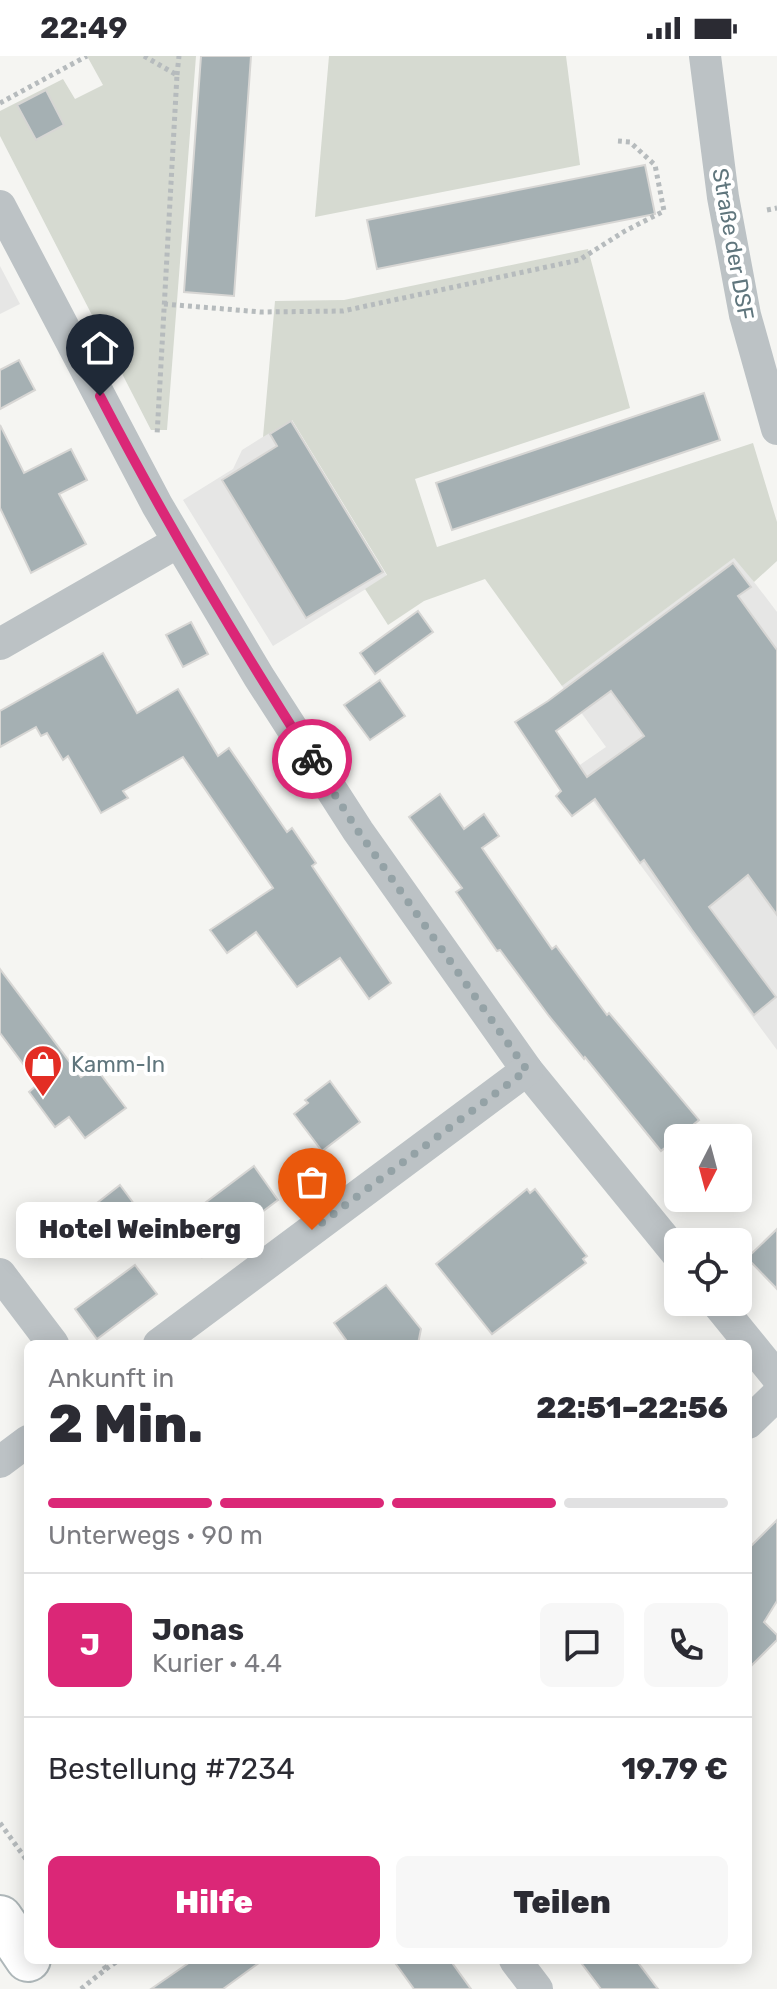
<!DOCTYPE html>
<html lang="de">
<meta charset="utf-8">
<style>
:root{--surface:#fff;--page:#f7f7f7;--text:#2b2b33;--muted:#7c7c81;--line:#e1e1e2;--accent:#db2777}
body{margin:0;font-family:Rubik,sans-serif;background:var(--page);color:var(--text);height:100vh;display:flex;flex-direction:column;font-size:30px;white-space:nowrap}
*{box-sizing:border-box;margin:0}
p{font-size:26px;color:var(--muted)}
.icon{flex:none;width:44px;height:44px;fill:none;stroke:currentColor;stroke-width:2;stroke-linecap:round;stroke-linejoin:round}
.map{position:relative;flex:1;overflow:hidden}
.drawer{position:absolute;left:24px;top:1284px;width:728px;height:624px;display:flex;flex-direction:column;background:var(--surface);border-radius:12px;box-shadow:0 4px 20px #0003}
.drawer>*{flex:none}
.needle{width:52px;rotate:186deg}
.fabs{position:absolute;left:664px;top:1068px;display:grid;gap:16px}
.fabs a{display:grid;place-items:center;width:88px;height:88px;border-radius:12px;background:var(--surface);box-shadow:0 4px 20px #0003;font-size:40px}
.pin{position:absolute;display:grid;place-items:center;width:68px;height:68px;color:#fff;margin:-82px -34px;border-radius:50% 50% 50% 0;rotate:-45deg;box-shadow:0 0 8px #0007}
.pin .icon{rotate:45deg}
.courier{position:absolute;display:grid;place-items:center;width:80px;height:80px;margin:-40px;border:6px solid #db2777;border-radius:50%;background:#fff;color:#222;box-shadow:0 2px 10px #0007}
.bubble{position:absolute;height:56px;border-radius:12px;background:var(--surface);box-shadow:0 4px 20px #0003;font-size:26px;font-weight:800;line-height:56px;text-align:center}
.headline em{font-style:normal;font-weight:800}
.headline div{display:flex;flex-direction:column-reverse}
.headline{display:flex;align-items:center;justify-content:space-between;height:136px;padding:0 24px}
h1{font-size:52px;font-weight:800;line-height:60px}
.bar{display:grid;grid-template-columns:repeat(4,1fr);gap:12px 8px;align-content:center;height:96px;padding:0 24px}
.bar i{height:10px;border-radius:6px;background:var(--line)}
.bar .active{background:var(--accent)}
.bar p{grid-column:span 4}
.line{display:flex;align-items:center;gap:20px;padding:0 24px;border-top:2px solid var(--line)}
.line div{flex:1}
.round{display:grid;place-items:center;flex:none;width:84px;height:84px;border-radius:12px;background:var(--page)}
.cta{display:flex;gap:16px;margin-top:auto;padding:16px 24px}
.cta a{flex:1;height:92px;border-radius:12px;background:var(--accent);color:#fff;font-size:32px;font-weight:800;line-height:92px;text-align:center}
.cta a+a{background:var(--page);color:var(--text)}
.status{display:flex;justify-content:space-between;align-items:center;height:56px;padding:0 40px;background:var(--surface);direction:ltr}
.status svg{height:22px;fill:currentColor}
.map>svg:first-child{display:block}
.built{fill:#e6e6e5}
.green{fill:#d6dad1}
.building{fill:#a5b0b3;stroke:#d7d6d4;stroke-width:2;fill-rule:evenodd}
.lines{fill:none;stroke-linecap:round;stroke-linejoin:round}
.secondary-casing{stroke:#aeb7b9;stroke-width:48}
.path{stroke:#b6bbbd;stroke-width:5;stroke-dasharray:4 4;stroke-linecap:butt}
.street{stroke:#bcc2c5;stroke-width:32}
.secondary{stroke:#fff;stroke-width:44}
.done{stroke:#94a2a6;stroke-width:8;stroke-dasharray:0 14.4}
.route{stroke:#db2777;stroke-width:10}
.labels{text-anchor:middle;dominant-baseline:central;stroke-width:8;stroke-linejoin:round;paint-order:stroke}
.street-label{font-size:22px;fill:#60767d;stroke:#fff}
.poi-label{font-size:22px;fill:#60767d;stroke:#fff;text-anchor:start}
</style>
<div class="status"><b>22:49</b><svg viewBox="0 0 49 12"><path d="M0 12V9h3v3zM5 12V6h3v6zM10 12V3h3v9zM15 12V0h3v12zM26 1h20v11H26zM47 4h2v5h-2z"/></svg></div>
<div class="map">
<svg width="777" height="1933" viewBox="0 0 777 1933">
<rect width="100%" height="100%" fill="#f5f5f2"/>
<!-- built -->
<g class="built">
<polygon points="0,210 20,248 0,258"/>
<polygon points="291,363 387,520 273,590 183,444 233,413 242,394"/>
<polygon points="735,501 777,556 777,994 571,715 606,691 562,630"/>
</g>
<!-- green -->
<g class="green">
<polygon points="87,0 196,0 167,374 151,374 0,80 0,55 63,23 75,43 103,29"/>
<polygon points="329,0 566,0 580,109 315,161"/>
<polygon points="588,193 630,352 415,423 437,491 753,387 777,466 777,505 754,526 734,502 562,630 485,523 424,545 388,569 365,533 387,519 292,364 263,381 275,245 344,244"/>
</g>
<!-- building -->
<g class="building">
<polygon points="201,0 251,0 234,240 184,236"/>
<polygon points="46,34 64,69 36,84 17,49"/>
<polygon points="645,109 655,158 377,213 367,164"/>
<polygon points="19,304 35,334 0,353 0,314"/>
<polygon points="704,337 720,384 452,474 436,427"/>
<polygon points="291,365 383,516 306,562 222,424 277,390 270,378"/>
<polygon points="0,369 24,417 71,393 87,424 59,438 86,488 31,517 0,452"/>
<path d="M733,507L751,531L738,540L777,594V859L748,819L709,851L776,941L754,959L692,874L644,804L640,807L595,743L572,760L556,740L561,735L515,666L548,645ZM611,635L644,680L587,721L556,675Z"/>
<polygon points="418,555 433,576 375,618 360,597"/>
<polygon points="191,566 208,598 183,611 166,579"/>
<polygon points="103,597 137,657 178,633 218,700 229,692 287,776 292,772 316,807 312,810 391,927 369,943 340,902 297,931 256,876 227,897 210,874 273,832 183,701 123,735 128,742 101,757 68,700 63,704 47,677 41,680 36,671 0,691 0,655"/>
<polygon points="380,624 405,660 370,684 344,649"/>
<polygon points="440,738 464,773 484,758 499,780 482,792 552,893 556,890 607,959 609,957 699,1064 661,1095 585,1001 584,1003 549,960 500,894 497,895 456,836 462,832 409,761"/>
<polygon points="0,913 81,1021 95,1011 126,1052 85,1082 69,1061 55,1071 29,1036 38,1028 0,977"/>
<polygon points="330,1025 360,1066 322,1095 294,1058 308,1047 305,1044"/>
<polygon points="254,1110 278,1144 202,1201 177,1168"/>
<polygon points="120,1129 149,1168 106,1200 78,1162"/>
<polygon points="527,1133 530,1137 535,1133 587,1200 583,1203 586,1207 492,1278 436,1208"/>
<polygon points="777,1173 777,1233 747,1202"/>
<polygon points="135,1209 157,1238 97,1283 75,1253"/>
<polygon points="386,1229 421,1273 418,1288 349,1288 334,1267"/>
<polygon points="777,1464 777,1545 764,1566 777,1579 777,1584 748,1613 748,1493"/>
<polygon points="193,1904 263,1904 223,1933 151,1933"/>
<polygon points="393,1904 450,1904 471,1933 414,1933"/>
<polygon points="579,1904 636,1904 658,1933 601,1933"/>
</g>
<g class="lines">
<!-- secondary casing -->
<g class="secondary-casing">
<polyline id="secondary" points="0,1862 28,1903"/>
</g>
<!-- path -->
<g class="path">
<polyline points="144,0 177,19 157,380"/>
<polyline points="177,19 179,0"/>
<polyline points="0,47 87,0"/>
<polyline points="767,154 777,152"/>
<polyline points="164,248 261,256 343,255 579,204 625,175 664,155 655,109 630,86 618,85"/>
<polyline points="0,1767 28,1806"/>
<polyline points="106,1913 119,1904"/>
<polyline points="81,1933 106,1913 100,1904"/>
</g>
<!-- street -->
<g class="street">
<polyline points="705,0 723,141 745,259 777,373"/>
<polyline points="0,150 157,449 259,621 358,775 527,1014 678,1199"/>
<polyline points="0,588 178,486"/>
<polyline points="0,1218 53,1288"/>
<polyline points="716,1246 777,1321"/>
<polyline points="159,1288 527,1014"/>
<polyline points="748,1367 777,1339"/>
<polyline points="0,1406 28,1385"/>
<polyline points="515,1904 537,1933"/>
</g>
<!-- secondary -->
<use href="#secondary" class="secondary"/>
</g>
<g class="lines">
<!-- done -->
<polyline class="done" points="312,703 358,775 527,1014 312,1174"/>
<!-- route -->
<path class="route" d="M100,340C165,465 236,584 312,703"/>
</g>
<!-- icons -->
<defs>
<g id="shop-pin" transform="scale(2)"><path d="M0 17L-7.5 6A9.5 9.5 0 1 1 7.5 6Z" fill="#e32d24" stroke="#fff"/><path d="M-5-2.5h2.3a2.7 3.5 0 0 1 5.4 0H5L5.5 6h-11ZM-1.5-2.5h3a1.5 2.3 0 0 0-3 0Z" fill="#fff"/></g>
</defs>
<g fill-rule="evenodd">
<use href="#shop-pin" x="43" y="1008"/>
</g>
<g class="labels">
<!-- street labels -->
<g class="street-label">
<text transform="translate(733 188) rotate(80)">Straße der DSF</text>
</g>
<!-- poi labels -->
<g class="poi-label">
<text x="71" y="1008">Kamm-In</text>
</g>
</g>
</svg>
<div class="fabs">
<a><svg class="needle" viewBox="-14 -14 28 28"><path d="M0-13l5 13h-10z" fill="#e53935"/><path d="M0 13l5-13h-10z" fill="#7c7c81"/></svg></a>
<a><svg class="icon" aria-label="locate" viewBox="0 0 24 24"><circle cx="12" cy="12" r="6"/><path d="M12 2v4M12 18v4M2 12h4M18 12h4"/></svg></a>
</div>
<div class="pin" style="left:312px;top:1174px;background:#ea580c"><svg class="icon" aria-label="bag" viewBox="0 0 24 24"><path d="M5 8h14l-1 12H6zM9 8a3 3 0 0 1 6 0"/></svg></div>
<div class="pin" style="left:100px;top:340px;background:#1f2937"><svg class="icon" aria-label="home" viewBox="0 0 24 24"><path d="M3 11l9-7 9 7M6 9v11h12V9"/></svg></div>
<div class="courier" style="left:312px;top:703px"><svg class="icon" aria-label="bike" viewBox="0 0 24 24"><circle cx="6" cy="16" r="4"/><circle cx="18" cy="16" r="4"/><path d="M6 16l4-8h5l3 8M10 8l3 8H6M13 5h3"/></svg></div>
<div class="bubble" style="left:16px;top:1146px;width:248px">Hotel Weinberg</div>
<section class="drawer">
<div class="headline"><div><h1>2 Min.</h1><p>Ankunft in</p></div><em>22:51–22:56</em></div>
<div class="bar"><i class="active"></i><i class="active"></i><i class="active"></i><i></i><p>Unterwegs · 90 m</p></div>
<div class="line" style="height:144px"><b class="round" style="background:var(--accent);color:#fff">J</b><div><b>Jonas</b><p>Kurier · 4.4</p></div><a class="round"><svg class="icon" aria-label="chat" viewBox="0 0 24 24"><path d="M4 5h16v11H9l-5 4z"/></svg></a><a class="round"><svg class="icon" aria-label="phone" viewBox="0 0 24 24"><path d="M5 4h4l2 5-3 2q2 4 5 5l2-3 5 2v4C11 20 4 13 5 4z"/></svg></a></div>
<div class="line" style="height:104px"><div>Bestellung #7234</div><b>19.79 €</b></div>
<div class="cta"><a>Hilfe</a><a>Teilen</a></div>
</section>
</div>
